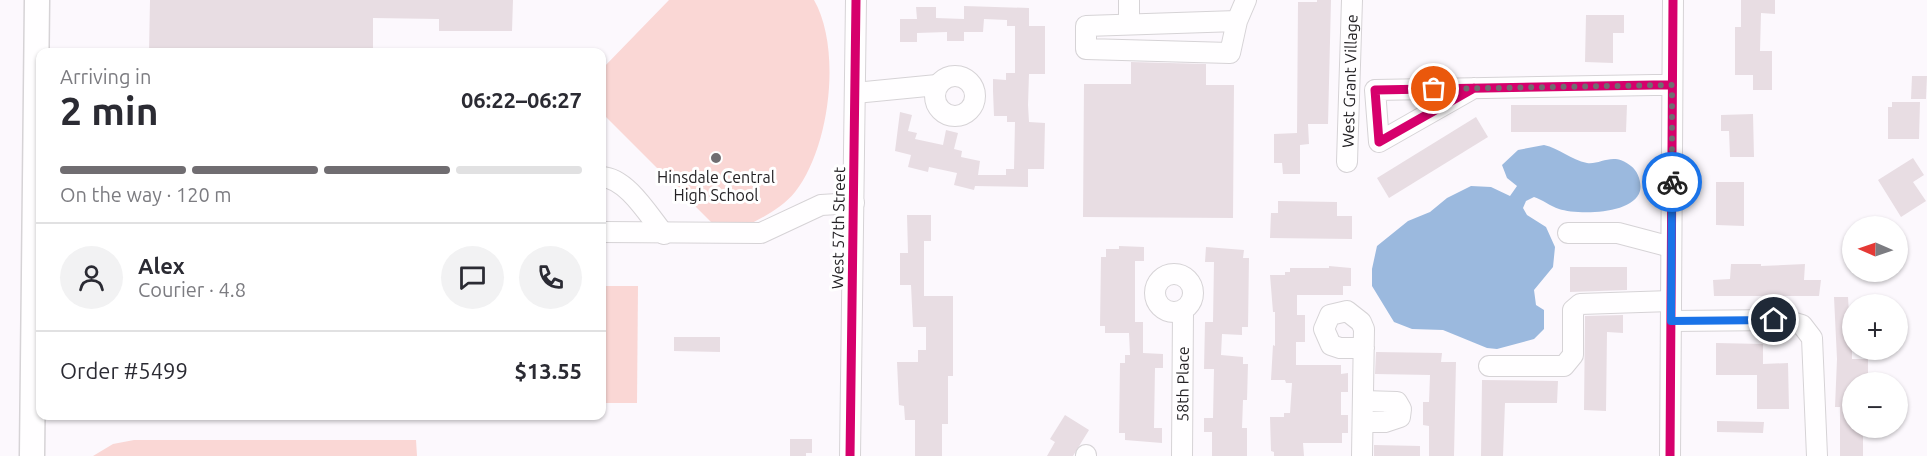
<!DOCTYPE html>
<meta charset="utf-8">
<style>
:root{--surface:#fff;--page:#f2f2f3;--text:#2b2b33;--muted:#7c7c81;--line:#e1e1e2;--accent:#706d71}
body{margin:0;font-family:Ubuntu,sans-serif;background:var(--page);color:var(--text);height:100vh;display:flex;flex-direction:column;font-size:22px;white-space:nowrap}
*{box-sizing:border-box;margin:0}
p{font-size:20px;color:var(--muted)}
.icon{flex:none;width:33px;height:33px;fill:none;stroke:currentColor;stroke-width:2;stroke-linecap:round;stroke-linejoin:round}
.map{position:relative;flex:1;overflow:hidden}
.drawer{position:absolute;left:36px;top:48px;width:570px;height:372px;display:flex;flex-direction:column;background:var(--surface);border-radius:12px;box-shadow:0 2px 4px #0004}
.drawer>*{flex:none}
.needle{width:39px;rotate:272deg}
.tools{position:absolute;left:1842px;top:216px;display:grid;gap:12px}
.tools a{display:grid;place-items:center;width:66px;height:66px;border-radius:50%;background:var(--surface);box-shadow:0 2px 4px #0004;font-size:30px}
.pin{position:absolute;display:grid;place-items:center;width:51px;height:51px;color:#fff;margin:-26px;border:3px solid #fff;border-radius:50%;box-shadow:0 2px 6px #0007}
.courier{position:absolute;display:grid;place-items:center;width:60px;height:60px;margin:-30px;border:4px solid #1a73e8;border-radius:50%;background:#fff;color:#222;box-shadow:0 2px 8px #0007}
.head em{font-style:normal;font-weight:700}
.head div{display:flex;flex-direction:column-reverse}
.head{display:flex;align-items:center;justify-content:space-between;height:102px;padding:0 24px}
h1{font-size:39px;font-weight:700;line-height:45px}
.bar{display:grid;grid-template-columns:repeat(4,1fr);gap:9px 6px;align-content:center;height:72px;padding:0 24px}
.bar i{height:8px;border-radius:4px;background:var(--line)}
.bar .on{background:var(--accent)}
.bar p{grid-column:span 4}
.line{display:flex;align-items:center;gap:15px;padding:0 24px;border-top:2px solid var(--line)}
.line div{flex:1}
.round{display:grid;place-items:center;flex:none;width:63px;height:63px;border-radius:32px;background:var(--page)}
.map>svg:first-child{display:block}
.green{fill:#fad7d5}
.water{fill:#9bb9de}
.building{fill:#e8dde3}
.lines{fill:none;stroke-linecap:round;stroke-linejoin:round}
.minor-casing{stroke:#d6d3d6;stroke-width:22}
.major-casing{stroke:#d6d3d6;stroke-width:27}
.minor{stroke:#fffeff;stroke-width:20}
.major{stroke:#fffeff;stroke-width:24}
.cycleway-casing{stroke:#fff;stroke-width:13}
.cycleway{stroke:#d6006c;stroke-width:9}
.done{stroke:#706d71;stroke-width:6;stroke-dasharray:0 10.8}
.route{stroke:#1a73e8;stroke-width:8}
.poi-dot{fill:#706d71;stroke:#fff;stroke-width:2}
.labels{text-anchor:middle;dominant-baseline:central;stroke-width:6;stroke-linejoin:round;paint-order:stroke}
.street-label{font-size:16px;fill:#242225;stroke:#fff}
.poi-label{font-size:16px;fill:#242225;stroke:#fff}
</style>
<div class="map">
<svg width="1927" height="456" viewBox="0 0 1927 456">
<rect width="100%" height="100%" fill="#fcf8fd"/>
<!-- green -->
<g class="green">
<path d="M669,0H814C842,49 830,148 795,192C778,213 749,224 725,236L602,113V69Z"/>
<polygon points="602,286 638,286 637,403 602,403"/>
<polygon points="134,440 416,440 417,456 93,456 113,444"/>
</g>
<!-- water -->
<path class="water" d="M1544,145C1559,148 1571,160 1587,163C1601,165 1613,151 1631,166C1638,171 1642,183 1640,191C1633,215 1577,215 1559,209C1550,206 1543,200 1534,197L1526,201L1523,208L1527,215L1546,227L1555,247L1553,267L1534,290L1536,305L1544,310V329L1534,339L1497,349L1487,348L1443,330L1412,329L1394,322L1372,286V269L1377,246L1408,221L1430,212L1447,198L1471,186L1491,187L1510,196L1517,186L1507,178L1502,165L1518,150Z"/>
<!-- building -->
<g class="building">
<polygon points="150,0 513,0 512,31 439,31 439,19 373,18 373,52 149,52"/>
<polygon points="1317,0 1331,0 1328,124 1308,124 1309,144 1300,145 1300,174 1283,174 1282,163 1274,163 1274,134 1297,133 1298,2 1317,2"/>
<polygon points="1741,0 1775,0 1775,14 1761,13 1760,51 1772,51 1772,90 1753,90 1753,75 1735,75 1735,27 1741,27"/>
<polygon points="964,6 1029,8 1029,26 1045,26 1045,74 1029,74 1028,105 1029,122 1045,123 1044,169 1028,169 1028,187 975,186 974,190 954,185 957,173 929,167 928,172 908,167 911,155 895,151 900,112 912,115 908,131 917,133 915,139 943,145 946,130 958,133 954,149 962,151 961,157 980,161 978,175 1006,175 1006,169 1014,169 1015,122 1007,122 1007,116 994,116 993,91 993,79 1006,80 1006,73 1015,73 1015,26 1007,26 1007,20 984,19 983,32 964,32 964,41 947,41 947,32 917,33 917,42 900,42 900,19 917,19 916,7 936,7 936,18 964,19"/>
<polygon points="1586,15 1624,15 1624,33 1613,33 1613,63 1585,62"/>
<polygon points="1131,62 1206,64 1206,85 1234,85 1233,218 1083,217 1084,84 1131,84"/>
<polygon points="1912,76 1927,76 1926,99 1911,99"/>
<polygon points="1892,102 1920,102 1919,139 1888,139 1888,107 1892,107"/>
<polygon points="1511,105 1627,105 1626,132 1511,132"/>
<polygon points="1753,114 1754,157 1730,157 1729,131 1721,131 1721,115"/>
<polygon points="1476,117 1488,137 1389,198 1377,178"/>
<polygon points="1913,158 1924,175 1913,182 1926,201 1901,217 1878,180"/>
<polygon points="1716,182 1744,182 1744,226 1716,225"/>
<polygon points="1278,201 1337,202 1337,216 1352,216 1352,239 1270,238 1271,213 1278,213"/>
<polygon points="907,215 931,215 931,241 924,241 924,296 953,296 953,376 948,376 948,424 942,424 942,456 915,456 915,420 905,420 904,406 899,405 897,362 918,362 918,350 926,350 926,327 913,327 911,285 900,285 900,253 908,253"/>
<polygon points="1119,246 1144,247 1144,261 1135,261 1135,322 1143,322 1143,353 1163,354 1163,368 1155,368 1154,428 1162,428 1162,443 1125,440 1125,433 1119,433 1120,363 1125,363 1125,355 1130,355 1129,333 1105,333 1105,326 1100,326 1101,257 1106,257 1106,249 1119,249"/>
<polygon points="1206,247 1244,250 1243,258 1249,258 1248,327 1242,327 1242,335 1222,334 1221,355 1243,357 1243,364 1248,364 1247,400 1243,400 1242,428 1247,428 1247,456 1212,456 1212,432 1204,432 1204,418 1213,418 1214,369 1204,369 1205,322 1213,322 1214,262 1205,262"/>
<polygon points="1731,264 1761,264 1761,266 1805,264 1804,280 1821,280 1819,296 1714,296 1713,280 1730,279"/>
<polygon points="1329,266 1351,268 1351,286 1343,286 1343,295 1297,295 1297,315 1305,315 1305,342 1296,342 1296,365 1341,365 1341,374 1348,373 1348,392 1341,392 1341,415 1348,415 1348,433 1342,433 1342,443 1303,443 1304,456 1274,456 1274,452 1271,451 1270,417 1284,417 1284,413 1290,413 1292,383 1286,383 1285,380 1271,380 1273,345 1275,346 1275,312 1273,312 1270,275 1285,275 1285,272 1290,272 1290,268 1329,268"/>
<polygon points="1570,267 1627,267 1627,290 1570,292"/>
<polygon points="1834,297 1848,297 1849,313 1852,312 1852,359 1868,359 1868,382 1852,382 1852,428 1863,428 1863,456 1840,456 1840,407 1835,407 1837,359"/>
<polygon points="1623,315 1623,333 1607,332 1606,411 1584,410 1585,316"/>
<polygon points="674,337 720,337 720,352 674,351"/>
<polygon points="1716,343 1763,344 1763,364 1788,363 1789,409 1757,409 1757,375 1716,375"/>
<polygon points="1376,352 1442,353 1441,362 1456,362 1454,456 1429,456 1429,426 1423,425 1423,402 1429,402 1430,375 1375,374"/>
<polygon points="1482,380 1558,381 1557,403 1505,403 1503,456 1481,456"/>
<polygon points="1065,415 1089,430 1073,456 1047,456 1055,442 1050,439"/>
<polygon points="1717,421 1764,422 1763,433 1717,432"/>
<polygon points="790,439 812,439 812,453 806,453 806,456 790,456"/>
<polygon points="1374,445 1420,446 1420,456 1374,456"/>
</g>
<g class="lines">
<!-- minor casing -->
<g class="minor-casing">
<g id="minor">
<polyline points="1237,21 1230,53 1086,49 1086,26 1237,21 1246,0"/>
<polyline points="1129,24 1129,0"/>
<circle cx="955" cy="96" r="20"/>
<polyline points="1474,88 1379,142 1375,90 1654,85 1672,85"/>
<polyline points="855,93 937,85"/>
<path id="s1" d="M1347,162L1352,0"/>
<path d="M602,177C627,178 649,216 664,234"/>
<polyline points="602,232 761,233 821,205 854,203"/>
<polyline points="1568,233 1618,233 1671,247"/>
<circle cx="1174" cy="293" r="19"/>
<polyline points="1671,321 1785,320 1802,325 1812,338 1817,456"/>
<polyline points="1489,366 1564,366 1573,355 1573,310 1580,304 1671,301"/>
<polyline points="1363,422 1385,422 1400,417 1401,409 1397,402 1363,401"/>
<polyline points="850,456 856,0"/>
<polyline points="1086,456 1086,455"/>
<path id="s2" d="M1182,456L1183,311"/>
<polyline points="1362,456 1364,329 1361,322 1347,311 1330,315 1324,329 1331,345 1340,348 1364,348"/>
<polyline points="1670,456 1673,0"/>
</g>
</g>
<!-- major casing -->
<g class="major-casing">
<polyline id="major" points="32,456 37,0"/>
</g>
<!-- minor -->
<use href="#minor" class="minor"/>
<!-- major -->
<use href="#major" class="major"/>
<!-- cycleway casing -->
<g class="cycleway-casing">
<g id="cycleway">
<polyline points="1474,88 1379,142 1375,90 1654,85 1672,85"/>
<polyline points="850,456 856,0"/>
<polyline points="1670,456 1673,0"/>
</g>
</g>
<!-- cycleway -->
<use href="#cycleway" class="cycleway"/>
</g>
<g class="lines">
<!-- done -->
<polyline class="done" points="1434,89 1672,85 1672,182"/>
<!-- route -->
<polyline class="route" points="1672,182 1671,321 1774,320"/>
</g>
<!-- markers -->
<circle class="poi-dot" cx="716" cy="158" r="6"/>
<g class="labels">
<!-- street labels -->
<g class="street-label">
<text stroke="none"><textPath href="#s1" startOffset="81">West Grant Village</textPath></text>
<text transform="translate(838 228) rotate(-89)">West 57th Street</text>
<text stroke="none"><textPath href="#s2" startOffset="72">58th Place</textPath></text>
</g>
<!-- poi labels -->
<g class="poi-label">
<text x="716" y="177">Hinsdale Central<tspan x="716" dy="18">High School</tspan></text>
</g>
</g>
</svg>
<div class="tools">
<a><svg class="needle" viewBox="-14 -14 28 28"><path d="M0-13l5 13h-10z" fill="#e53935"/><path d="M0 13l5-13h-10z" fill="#7c7c81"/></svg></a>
<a>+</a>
<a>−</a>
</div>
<div class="pin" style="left:1434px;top:89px;background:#ea580c"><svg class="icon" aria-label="bag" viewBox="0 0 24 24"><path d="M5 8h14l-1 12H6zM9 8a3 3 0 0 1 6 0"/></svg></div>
<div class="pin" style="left:1774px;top:320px;background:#1f2937"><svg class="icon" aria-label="home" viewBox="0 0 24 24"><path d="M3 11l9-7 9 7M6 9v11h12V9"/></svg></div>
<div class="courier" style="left:1672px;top:182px"><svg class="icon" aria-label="bike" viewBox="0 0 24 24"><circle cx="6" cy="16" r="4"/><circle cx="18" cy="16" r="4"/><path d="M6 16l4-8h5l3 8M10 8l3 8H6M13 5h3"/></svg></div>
<section class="drawer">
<div class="head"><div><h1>2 min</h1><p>Arriving in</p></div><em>06:22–06:27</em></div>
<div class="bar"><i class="on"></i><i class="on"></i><i class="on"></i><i></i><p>On the way · 120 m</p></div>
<div class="line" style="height:108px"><a class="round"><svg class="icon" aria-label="person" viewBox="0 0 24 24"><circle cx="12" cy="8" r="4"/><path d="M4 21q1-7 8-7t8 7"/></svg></a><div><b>Alex</b><p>Courier · 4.8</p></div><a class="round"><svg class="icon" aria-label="chat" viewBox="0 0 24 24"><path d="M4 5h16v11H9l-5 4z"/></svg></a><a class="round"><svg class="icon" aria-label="phone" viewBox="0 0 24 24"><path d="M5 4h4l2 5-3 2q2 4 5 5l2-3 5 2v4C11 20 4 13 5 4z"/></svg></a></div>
<div class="line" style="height:78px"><div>Order #5499</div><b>$13.55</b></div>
</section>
</div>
